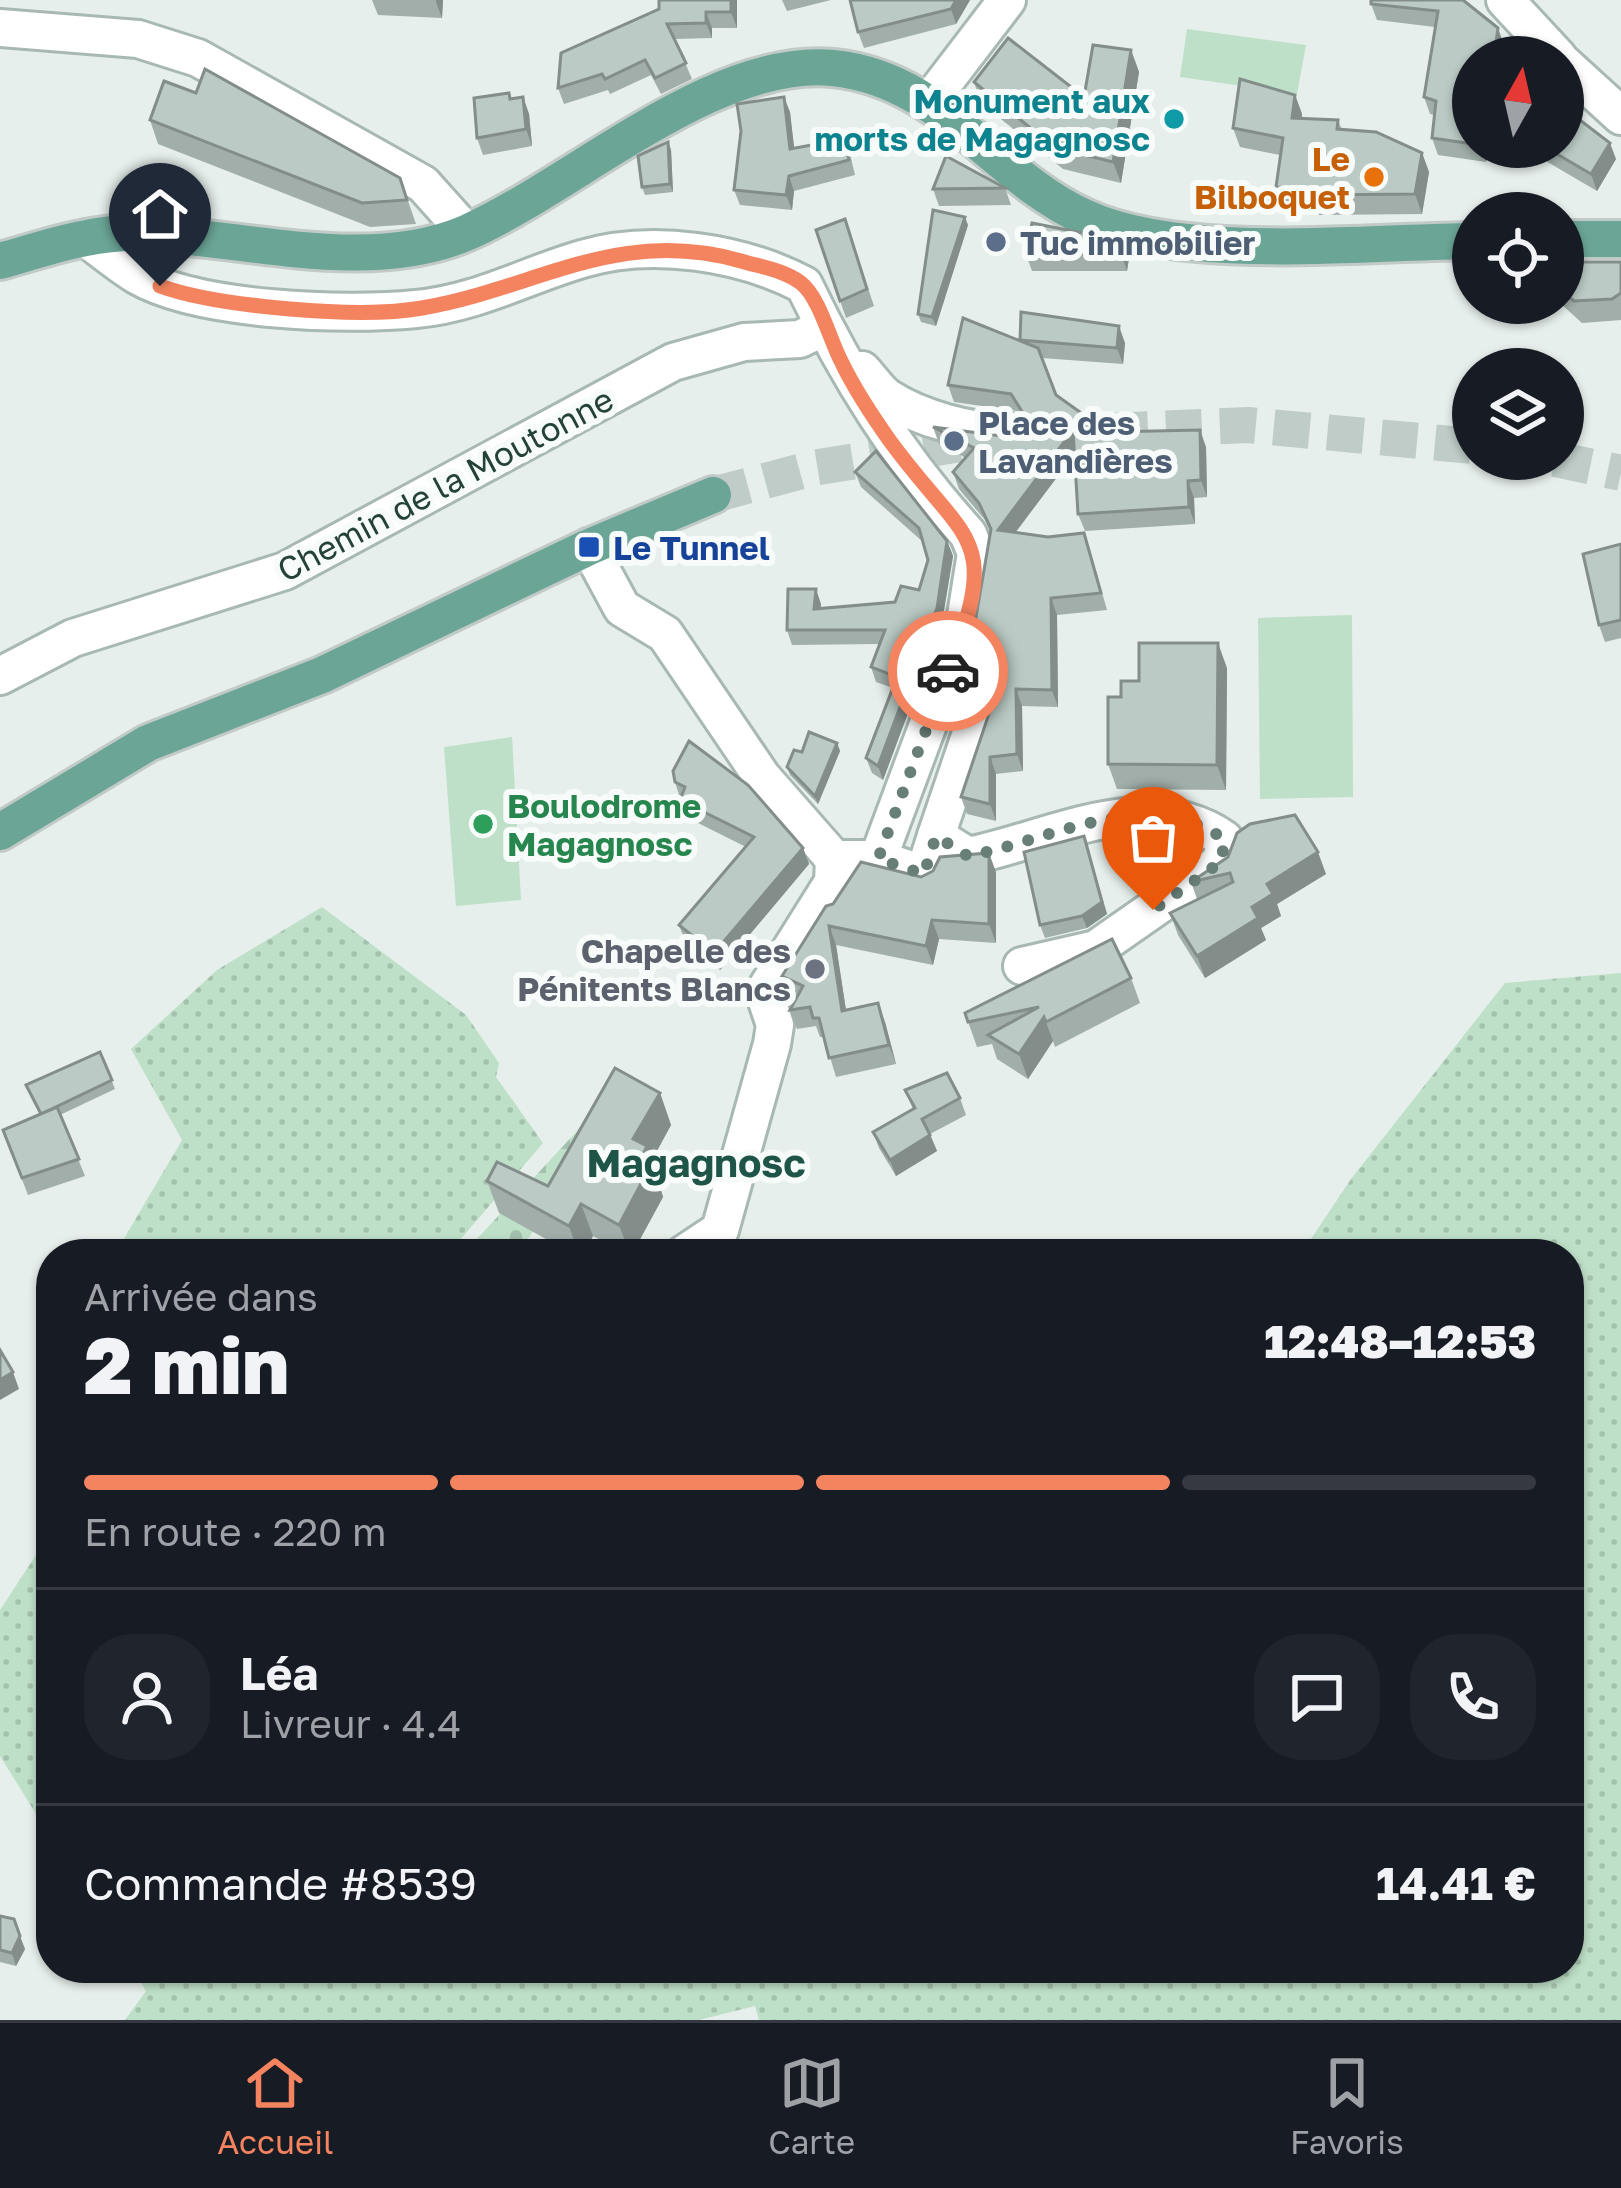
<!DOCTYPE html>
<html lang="fr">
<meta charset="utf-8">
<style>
:root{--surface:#171b24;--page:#20242c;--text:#f1f3f6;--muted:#9ea1a6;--line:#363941;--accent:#f4845f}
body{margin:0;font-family:"Golos Text",sans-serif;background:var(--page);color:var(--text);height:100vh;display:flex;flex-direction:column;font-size:45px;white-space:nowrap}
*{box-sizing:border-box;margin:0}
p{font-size:39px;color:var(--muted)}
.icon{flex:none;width:66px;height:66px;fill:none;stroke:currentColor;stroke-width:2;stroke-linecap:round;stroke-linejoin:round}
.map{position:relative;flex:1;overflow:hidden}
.panel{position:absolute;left:36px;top:1239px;width:1548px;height:744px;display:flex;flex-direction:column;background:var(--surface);border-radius:48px;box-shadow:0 3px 9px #0004}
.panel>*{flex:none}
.needle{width:78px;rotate:8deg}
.tools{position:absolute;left:1452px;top:36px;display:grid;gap:24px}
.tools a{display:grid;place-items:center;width:132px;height:132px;border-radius:50%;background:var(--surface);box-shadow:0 3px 9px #0004;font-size:60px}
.pin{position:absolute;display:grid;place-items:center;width:102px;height:102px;color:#fff;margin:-123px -51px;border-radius:50% 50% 50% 0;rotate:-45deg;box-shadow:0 0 12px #0007}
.pin .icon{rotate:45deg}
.courier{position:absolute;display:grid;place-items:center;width:120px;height:120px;margin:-60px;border:9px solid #f4845f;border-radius:50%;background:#fff;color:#222;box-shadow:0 3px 15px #0007}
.overview em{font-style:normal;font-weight:800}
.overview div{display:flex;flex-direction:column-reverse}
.overview{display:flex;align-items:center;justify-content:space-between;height:204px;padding:0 48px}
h1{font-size:78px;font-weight:800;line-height:90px}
.bar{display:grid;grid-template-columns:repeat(4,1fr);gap:18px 12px;align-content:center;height:144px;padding:0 48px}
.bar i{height:15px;border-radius:9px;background:var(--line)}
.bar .active{background:var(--accent)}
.bar p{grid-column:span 4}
.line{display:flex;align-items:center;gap:30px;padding:0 48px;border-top:3px solid var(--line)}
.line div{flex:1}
.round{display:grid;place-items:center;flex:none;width:126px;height:126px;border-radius:48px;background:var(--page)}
.tabs{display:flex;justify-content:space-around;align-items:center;height:168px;border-top:3px solid var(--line);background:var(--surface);font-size:33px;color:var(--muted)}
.tabs a{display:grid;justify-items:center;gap:6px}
.tabs .active{color:var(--accent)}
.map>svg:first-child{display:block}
.grass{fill:url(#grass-dots)}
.cemetery{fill:url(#cemetery-stones)}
.pitch{fill:#bfe0c8}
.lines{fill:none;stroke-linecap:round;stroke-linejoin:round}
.major-tunnel{stroke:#bfccc8;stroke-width:36;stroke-dasharray:36 18;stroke-linecap:butt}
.minor-casing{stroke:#a8b8b2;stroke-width:42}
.major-casing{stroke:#c2cac8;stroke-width:42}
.minor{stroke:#fff;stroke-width:36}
.major{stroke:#6aa596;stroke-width:36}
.wall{fill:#a1aea9}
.shaded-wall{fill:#838d89}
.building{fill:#bbcac4;stroke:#838d89;stroke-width:3}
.done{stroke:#687f78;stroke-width:12;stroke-dasharray:0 21.6}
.route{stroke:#f4845f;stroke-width:15}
.culture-dot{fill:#0f9aa8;stroke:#f7fbf9;stroke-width:4.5}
.food-dot{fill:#e8710a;stroke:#f7fbf9;stroke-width:4.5}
.service-dot{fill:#5c6f8a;stroke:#f7fbf9;stroke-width:4.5}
.transit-dot{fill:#1a4fb4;stroke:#f7fbf9;stroke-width:4.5}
.leisure-dot{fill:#2e9e5b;stroke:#f7fbf9;stroke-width:4.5}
.worship-dot{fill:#6b7280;stroke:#f7fbf9;stroke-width:4.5}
.labels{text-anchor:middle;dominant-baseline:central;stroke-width:12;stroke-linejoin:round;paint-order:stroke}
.culture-label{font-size:33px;font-weight:bold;fill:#0d838f;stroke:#f7fbf9;text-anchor:end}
.food-label{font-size:33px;font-weight:bold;fill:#c56008;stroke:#f7fbf9;text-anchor:end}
.service-label{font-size:33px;font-weight:bold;fill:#4e5e75;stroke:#f7fbf9;text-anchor:start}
.street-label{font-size:33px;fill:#24423a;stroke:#f7fbf9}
.transit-label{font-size:33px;font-weight:bold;fill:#164399;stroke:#f7fbf9;text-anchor:start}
.leisure-label{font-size:33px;font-weight:bold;fill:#27864d;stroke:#f7fbf9;text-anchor:start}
.worship-label{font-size:33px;font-weight:bold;fill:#5b616d;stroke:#f7fbf9;text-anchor:end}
.quarter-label{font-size:39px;font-weight:bold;fill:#1f5548;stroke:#f7fbf9}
</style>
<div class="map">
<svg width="1621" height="2020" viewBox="0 0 1621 2020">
<defs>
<pattern id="grass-dots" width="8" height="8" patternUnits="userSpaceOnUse" patternTransform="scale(3)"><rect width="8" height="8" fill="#bfe0c8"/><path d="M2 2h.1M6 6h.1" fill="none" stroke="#a4c1ad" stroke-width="1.8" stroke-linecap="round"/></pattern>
<pattern id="cemetery-stones" width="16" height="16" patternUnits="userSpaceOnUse" patternTransform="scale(3)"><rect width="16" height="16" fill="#bfe0c8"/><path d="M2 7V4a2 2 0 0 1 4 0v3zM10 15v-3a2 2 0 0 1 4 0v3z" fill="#a4c1ad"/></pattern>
</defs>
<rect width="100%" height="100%" fill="#e6efeb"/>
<!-- grass -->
<g class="grass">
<polygon points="322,907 466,1015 499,1063 496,1077 543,1143 448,1254 115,1254 182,1140 131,1049 217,970"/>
<polygon points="1621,973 1621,2020 759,2020 755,2006 699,2020 125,2020 146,1991 132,1968 1569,1968 1569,1254 1301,1254 1351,1179 1505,983"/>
<polygon points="51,1532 51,1838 0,1756 0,1610"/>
</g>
<!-- cemetery -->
<polygon class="cemetery" points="616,1089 623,1096 526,1242 544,1254 463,1254"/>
<!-- pitch -->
<g class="pitch">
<polygon points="1187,29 1306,45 1297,94 1180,77"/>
<polygon points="1352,615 1353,797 1260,799 1258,618"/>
<polygon points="512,737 521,900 456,906 444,747"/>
</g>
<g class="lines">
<!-- major-tunnel -->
<g class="major-tunnel">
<polyline points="1058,433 1248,425 1473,446"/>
<polyline points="1555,459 1621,473"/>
<polyline points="713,495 813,468 991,439"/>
</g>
<!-- minor casing -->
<g class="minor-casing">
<g id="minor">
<polyline points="1505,0 1558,57"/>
<polyline points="0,28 138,39 198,58 423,184 466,232"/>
<polyline points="1563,63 1621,116"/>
<polyline points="929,102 1007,0"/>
<path d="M86,238C103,251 120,265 138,276C199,311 345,316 416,309C475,304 527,275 582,259C652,238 741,252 804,285C848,377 899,458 968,534L976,553L964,628L878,859H834"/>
<path d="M862,370C870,378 878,391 888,398C919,418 971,433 1007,431"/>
<polyline points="589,547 622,608 665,634 762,777 834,859"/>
<polyline points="0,676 73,638 285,571 673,362 744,342 800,339 824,327"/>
<polyline points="936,836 989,680 951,664"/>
<path d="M878,859L924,874L936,836L968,856C1050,840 1145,785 1224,839L1222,861L1096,949L1022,966"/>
<polyline points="684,1254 720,1230 772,1044 775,1025 764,992 833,882 834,859"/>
</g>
</g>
<!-- major casing -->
<g class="major-casing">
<g id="major">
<polyline points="1563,239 1621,239"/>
<path d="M0,261C43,249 88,233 133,233C239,235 364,276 466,233C573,186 714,56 833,68C943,79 991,175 1086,218C1182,262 1366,242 1473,241"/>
<polyline points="0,832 148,743 322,675 589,547 713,495"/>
</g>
</g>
<!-- minor -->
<use href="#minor" class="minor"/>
<!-- major -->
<use href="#major" class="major"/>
</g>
<!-- wall -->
<g class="wall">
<polygon points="372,0 443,0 442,18 378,15"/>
<polygon points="737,0 737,28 712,28 712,38 675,39 692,79 661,94 651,75 610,94 608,90 564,104 558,88 561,53"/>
<polygon points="782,0 831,0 787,11"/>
<polygon points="970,0 956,24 864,48 858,32"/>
<polygon points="1463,0 1504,45 1473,57 1473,147 1488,147 1486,162 1438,155 1432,138 1434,115 1430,114 1424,97 1435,27 1377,20 1371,4"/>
<polygon points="1131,50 1139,72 1121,183 1063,169 981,103 974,82 1084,97"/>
<polygon points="1563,82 1577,106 1572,114 1616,159 1597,191 1522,147 1563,147"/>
<polygon points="196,93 400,178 416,224 370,227 158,144 150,120"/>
<polygon points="1295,95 1302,114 1302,118 1338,120 1342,130 1422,153 1429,172 1422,214 1319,215 1317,209 1283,206 1276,187 1280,155 1240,147 1233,128"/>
<polygon points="523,97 529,114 532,146 483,155 477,138 511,99"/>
<polygon points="790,112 794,148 850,154 855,175 794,191 792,210 740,205 734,190"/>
<polygon points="668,142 671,150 673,192 645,195 642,187"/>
<polygon points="1005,188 1011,205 939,206 933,189"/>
<polygon points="845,219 874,306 846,318 816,230"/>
<polygon points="968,225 936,326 921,322 918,314"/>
<polygon points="1123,241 1129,258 1127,271 1032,271 1026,254"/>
<polygon points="1563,262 1621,262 1621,320 1582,323 1560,303 1563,303"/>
<polygon points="1020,341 1125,343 1123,364 1042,358 1056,395 1108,432 1206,447 1207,497 1194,498 1195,524 1085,531 1078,514 1075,453 1016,532 1090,550 1107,610 1057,615 1058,707 1022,706 1023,771 996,774 996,821 967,814 961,797 1004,669 1003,664 979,651 973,635 990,531 985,520 959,489 953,472 966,458 939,444 933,427 1002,436 1020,426 1022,418 1017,411 954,402 948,385"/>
<polygon points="855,472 947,541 953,556 942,622 883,780 872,773 866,758 893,688 876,682 871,667 879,644 792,645 787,630 821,604 821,608 895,602 919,590 928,560 923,542 861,487"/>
<polygon points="1621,544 1621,638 1605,642 1599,625"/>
<polygon points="1227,668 1226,790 1117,789 1108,764 1121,697 1139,681"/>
<polygon points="837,743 840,751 818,804 790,775 787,767 802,752"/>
<polygon points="675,782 803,848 809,864 720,970 685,941 679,925 746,847 686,817"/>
<polygon points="1106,826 1151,841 1197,851 1142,889 1112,843"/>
<polygon points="1084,836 1107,914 1087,928 1045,938 1040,925"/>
<polygon points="1228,857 1326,874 1277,904 1281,916 1261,928 1266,940 1205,978 1178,935 1170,913 1197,899 1191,882"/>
<polygon points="996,872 996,943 939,939 933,965 836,945 846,1010 885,1022 896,1064 836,1077 824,1037 820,1037 816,1026 797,1029 790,1010 796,999 789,995 782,976 826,906 921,877"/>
<polygon points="1131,978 1140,1003 1055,1047 1053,1041 1028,1079 997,1059 992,1044 977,1047 965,1013"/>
<polygon points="100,1052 115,1089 60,1115 85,1176 28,1195 3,1130 40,1114 26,1085"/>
<polygon points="905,1090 960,1098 966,1115 930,1134 937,1151 896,1176 879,1148 873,1132 913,1109"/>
<polygon points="660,1093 671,1125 652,1160 663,1197 632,1254 626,1254 593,1236 583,1254 573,1254 499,1213 487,1181 548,1186"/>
<polygon points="0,1916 25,1949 16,1966 0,1962"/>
</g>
<!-- shaded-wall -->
<g class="shaded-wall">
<polygon points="436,0 443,0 442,18 436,2"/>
<polygon points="731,0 737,0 737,28 731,12"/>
<polygon points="956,0 970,0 956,24 951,9"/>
<polygon points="706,12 712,28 712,38 706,23"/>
<polygon points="1498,28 1504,45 1502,57 1494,57"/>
<polygon points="1131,50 1139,72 1121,183 1113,162"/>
<polygon points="1571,90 1577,106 1567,122 1563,110 1563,103"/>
<polygon points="1295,95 1302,114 1299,137 1292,118"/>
<polygon points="523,97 529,114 532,146 526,129"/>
<polygon points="784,97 790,112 796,164 790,149"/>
<polygon points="668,142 671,150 673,192 670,184"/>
<polygon points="1610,143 1616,159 1597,191 1591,174"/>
<polygon points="1481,147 1488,147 1486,162"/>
<polygon points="1422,153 1429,172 1422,214 1415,194"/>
<polygon points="789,176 794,191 792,210 786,195"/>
<polygon points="965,217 968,225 936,326 932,317"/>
<polygon points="1123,241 1129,258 1127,271 1121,254"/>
<polygon points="1119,326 1125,343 1123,364 1117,348"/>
<polygon points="1073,430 1080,447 1004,547 998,530"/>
<polygon points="1200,430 1206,447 1207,497 1201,480"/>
<polygon points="1188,481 1194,498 1195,524 1189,507"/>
<polygon points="947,541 953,556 942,622 883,780 878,766"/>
<polygon points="816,589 821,604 820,624 814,609"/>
<polygon points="1051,598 1057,615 1058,707 1052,690"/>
<polygon points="1218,643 1227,668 1226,790 1217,765"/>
<polygon points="1016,689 1022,706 1023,771 1017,754"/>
<polygon points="837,743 840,751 818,804 815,796"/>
<polygon points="990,757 996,774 996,821 990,804"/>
<polygon points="1191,834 1197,851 1142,889 1136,872"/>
<polygon points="1084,836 1107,914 1087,928 1082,916"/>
<polygon points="803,848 809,864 720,970 714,953"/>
<polygon points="1318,852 1326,874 1277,904 1281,916 1261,928 1266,940 1205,978 1197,956 1252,907 1267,884"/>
<polygon points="989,853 996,872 996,943 989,924"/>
<polygon points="932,920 939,939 933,965 926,946"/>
<polygon points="829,926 836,945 849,1030 842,1011"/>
<polygon points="878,1003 885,1022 896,1064 889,1045"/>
<polygon points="1044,1017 1053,1041 1028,1079 1019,1054"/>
<polygon points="660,1093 671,1125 652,1160 663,1197 632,1254 630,1254 619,1225 633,1139"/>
<polygon points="930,1135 937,1151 896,1176 890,1160"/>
<polygon points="581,1204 593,1236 583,1254 579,1254 569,1226"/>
<polygon points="13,1372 19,1389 0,1400 0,1380"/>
<polygon points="20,1936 25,1949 16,1966 12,1953"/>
</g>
<!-- building -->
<g class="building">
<polygon points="659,0 731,0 731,12 706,12 706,23 667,24 686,63 655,78 645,60 605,79 602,74 558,88 561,53 659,9"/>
<polygon points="850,0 956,0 951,9 858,32"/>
<polygon points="1371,0 1463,0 1498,28 1494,57 1473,57 1473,144 1432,138 1436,101 1424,97 1438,11 1371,4"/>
<polygon points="1008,38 1084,97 1093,45 1131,50 1113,162 1055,148 974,82"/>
<polygon points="205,69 400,178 407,200 362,203 150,120 164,81 196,93"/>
<polygon points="1240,79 1295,95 1292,118 1338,120 1337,129 1376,132 1422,153 1415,194 1312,195 1312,189 1276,187 1283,138 1233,128"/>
<polygon points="1563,82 1571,90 1563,103"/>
<polygon points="509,93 510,99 523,97 526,129 477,138 474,98"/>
<polygon points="784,97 790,149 844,139 849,160 789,176 786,195 734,190 741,131 737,104"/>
<polygon points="1563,107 1610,143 1591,174 1545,147 1563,147"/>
<polygon points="668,142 670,184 642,187 638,156"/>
<polygon points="946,156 1005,188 933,189"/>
<polygon points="933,210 965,217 932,317 918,314"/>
<polygon points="845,219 867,289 840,301 816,230"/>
<polygon points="1032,223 1123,241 1121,254 1026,254"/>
<polygon points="1563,262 1621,262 1621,293 1612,299 1574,301 1563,291"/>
<polygon points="1021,312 1119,326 1117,348 1020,340"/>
<polygon points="963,318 1038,348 1056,395 1108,432 1200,430 1201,480 1188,481 1189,507 1078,514 1073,430 998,530 1048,537 1084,533 1101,593 1051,598 1052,690 1016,689 1017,754 990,757 990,804 961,797 1004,669 1000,648 973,635 991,529 979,503 953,472 974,448 933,427 1002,436 1020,426 1023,413 1011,394 948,385"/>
<polygon points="876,451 947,541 937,608 878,766 866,758 897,677 871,667 885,630 787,630 788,589 816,589 814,609 895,602 901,586 919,590 928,560 919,528 855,472"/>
<polygon points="1621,544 1621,620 1599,625 1583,554"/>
<polygon points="1139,643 1218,643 1217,765 1108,764 1108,697 1121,697 1121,681 1139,681"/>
<polygon points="809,732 837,743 815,796 787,767 794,750 802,752"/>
<polygon points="689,741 748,785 803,848 714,953 679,925 754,837 680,800 685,787 675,782 673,771"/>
<polygon points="1295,815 1318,852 1267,884 1273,894 1252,907 1258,918 1197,956 1170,913 1233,882 1230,873 1191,882 1228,857 1237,833 1250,824"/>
<polygon points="1145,822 1149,842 1171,826 1191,834 1136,872 1106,826"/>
<polygon points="1084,836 1102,902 1082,916 1040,925 1024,852"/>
<polygon points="989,853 989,924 932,920 926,946 829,926 842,1011 878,1003 889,1045 829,1058 819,1018 813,1018 810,1007 790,1010 803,986 782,976 826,906 833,904 861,862 921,877 933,871 940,857"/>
<polygon points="1112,939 1131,978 1046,1022 1044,1017 1019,1054 988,1035 1039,1007 968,1022 965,1013"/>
<polygon points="100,1052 112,1080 41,1114 26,1085"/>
<polygon points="615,1068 660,1093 633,1139 647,1146 641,1159 651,1165 619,1225 581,1204 569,1226 487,1181 497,1162 548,1186"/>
<polygon points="947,1073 960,1098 922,1119 930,1135 890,1160 873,1132 915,1108 905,1090"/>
<polygon points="57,1107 79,1159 22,1178 3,1130"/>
<polygon points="0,1350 13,1372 0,1380"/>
<polygon points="0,1916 14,1919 20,1936 12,1953 0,1950"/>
</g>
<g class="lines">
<!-- done -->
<path class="done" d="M948,671L878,859L924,874L936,836L968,856C1049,841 1146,784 1224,839L1222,861L1153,910"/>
<!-- route -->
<path class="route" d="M160,286C218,307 361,319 422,308C538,288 617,226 741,261C761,267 784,270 801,283C820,298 830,341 842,363C855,390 873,417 890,441C966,545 1003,533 948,671"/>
</g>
<!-- markers -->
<circle class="culture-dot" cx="1174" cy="119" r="12"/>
<circle class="food-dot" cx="1374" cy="177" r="12"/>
<g class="service-dot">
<circle cx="996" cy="242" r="12"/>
<circle cx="954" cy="441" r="12"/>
</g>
<rect class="transit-dot" x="577" y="535" width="24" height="24" rx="6"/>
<circle class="leisure-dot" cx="483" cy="824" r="12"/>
<circle class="worship-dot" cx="815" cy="969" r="12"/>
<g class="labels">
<!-- culture labels -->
<g class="culture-label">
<text x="1150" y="100">Monument aux<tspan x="1150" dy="38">morts de Magagnosc</tspan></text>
</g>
<!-- food labels -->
<g class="food-label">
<text x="1350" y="158">Le<tspan x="1350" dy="38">Bilboquet</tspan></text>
</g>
<!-- service labels -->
<g class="service-label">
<text x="1020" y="242">Tuc immobilier</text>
<text x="978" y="422">Place des<tspan x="978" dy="38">Lavandières</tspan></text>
</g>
<!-- street labels -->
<g class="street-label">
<text transform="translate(445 484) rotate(-28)">Chemin de la Moutonne</text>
</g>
<!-- transit labels -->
<g class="transit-label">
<text x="613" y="547">Le Tunnel</text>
</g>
<!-- leisure labels -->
<g class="leisure-label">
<text x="507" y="805">Boulodrome<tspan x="507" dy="38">Magagnosc</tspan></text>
</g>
<!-- worship labels -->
<g class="worship-label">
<text x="791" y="950">Chapelle des<tspan x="791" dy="38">Pénitents Blancs</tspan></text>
</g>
<!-- quarter labels -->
<g class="quarter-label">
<text x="696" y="1162">Magagnosc</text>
</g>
</g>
</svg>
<div class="tools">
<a><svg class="needle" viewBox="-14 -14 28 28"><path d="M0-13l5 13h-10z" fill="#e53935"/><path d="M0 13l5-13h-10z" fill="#9ea1a6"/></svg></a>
<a><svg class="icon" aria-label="locate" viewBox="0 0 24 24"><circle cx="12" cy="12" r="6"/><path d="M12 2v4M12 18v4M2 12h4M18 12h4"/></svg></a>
<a><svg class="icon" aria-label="layers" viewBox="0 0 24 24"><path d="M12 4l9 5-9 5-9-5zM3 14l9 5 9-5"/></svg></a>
</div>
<div class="pin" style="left:1153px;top:910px;background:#ea580c"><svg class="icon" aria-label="bag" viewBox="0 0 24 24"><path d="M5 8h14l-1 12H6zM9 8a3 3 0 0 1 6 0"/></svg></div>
<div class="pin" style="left:160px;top:286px;background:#1f2937"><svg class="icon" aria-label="home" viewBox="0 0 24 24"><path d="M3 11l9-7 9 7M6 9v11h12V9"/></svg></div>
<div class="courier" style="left:948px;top:671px"><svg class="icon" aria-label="car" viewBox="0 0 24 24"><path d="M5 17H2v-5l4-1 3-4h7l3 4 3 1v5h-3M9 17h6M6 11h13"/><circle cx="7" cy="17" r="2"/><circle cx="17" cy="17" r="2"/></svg></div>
<section class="panel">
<div class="overview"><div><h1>2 min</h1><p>Arrivée dans</p></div><em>12:48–12:53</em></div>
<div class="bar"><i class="active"></i><i class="active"></i><i class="active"></i><i></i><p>En route · 220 m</p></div>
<div class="line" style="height:216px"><a class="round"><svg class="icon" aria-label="person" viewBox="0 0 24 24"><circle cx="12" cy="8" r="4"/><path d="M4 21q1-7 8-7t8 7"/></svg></a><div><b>Léa</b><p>Livreur · 4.4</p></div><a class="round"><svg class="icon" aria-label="chat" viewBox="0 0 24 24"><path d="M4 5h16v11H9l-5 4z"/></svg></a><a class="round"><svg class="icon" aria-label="phone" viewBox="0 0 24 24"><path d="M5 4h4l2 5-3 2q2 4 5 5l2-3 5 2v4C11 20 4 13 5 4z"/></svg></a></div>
<div class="line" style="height:156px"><div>Commande #8539</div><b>14.41 €</b></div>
</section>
</div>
<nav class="tabs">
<a class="active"><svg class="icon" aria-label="home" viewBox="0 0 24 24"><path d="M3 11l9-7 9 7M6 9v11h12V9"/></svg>Accueil</a>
<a><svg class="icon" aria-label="map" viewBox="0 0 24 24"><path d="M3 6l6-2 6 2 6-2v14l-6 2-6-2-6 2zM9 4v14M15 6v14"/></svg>Carte</a>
<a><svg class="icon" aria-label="saved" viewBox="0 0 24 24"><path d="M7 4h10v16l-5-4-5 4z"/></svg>Favoris</a>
</nav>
